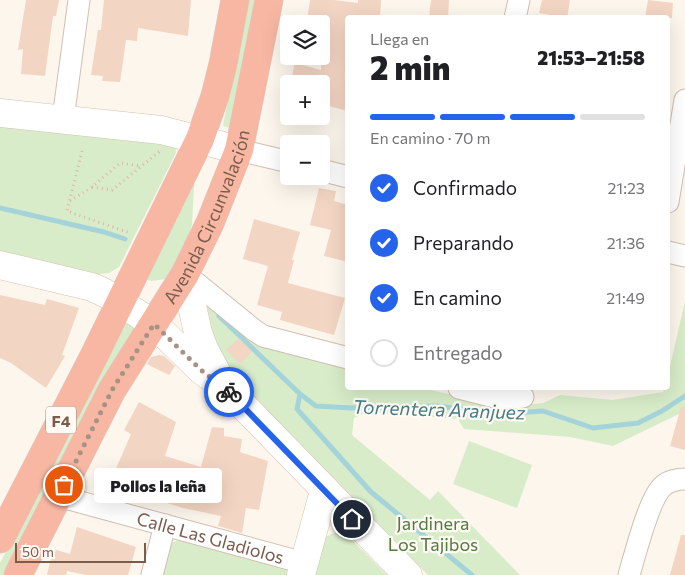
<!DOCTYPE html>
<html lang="es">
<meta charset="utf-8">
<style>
:root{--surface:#fff;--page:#f6f6f6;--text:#202124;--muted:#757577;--line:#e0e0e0;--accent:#2563eb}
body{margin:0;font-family:Commissioner,sans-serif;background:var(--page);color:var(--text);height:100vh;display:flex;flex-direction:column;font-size:19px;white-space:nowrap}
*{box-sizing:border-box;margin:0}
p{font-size:16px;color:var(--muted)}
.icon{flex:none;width:28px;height:28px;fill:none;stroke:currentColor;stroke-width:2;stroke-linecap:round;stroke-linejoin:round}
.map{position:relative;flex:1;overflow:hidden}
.side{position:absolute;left:345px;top:15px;width:325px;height:375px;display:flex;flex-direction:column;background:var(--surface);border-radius:5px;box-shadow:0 5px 20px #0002}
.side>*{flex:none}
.controls{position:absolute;left:280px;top:15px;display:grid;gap:10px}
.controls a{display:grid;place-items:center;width:50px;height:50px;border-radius:5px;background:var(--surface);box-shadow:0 5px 20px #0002;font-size:25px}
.scale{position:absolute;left:15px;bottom:12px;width:131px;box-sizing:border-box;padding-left:5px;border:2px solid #7a5c4d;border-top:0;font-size:14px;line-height:18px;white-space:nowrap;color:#7a5c4d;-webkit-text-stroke:4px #fffaf3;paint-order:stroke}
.pin{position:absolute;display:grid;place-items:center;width:42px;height:42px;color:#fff;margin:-21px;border:2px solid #fff;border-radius:50%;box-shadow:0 1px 5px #0007}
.courier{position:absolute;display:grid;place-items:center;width:50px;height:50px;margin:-25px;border:4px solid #2563eb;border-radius:50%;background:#fff;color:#222;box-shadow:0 1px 6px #0007}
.bubble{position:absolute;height:35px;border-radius:5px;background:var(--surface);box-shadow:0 5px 20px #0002;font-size:16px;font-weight:800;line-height:35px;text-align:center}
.headline em{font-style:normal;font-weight:800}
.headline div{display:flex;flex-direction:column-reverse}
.headline{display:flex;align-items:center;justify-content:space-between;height:85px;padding:0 25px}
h1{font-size:32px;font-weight:800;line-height:38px}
.bar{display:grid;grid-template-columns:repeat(4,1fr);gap:8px 5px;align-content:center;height:60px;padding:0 25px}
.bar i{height:6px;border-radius:4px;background:var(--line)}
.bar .active{background:var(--accent)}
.bar p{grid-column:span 4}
ol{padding:0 25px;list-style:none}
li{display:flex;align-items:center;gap:15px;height:55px}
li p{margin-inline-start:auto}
li .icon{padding:5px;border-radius:50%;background:var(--accent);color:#fff;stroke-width:4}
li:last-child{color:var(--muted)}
li i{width:28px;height:28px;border:2px solid var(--line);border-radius:50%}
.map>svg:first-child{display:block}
.green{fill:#d8ecc9}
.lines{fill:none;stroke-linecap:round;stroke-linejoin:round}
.stream{stroke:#a5d3da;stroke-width:5}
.building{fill:#f3d5c3}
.street-casing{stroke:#d1beb0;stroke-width:23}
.secondary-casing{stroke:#d6c0b0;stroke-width:29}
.highway-casing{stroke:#dad1cd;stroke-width:29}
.path{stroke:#d9b8a5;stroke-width:3;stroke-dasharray:1 4;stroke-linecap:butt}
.street{stroke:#fff;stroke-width:21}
.secondary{stroke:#fff;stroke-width:28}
.highway{stroke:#f7b7a3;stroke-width:28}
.done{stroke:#a89285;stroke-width:5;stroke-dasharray:0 9}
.route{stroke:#2563eb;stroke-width:6}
.labels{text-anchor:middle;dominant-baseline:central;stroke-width:4.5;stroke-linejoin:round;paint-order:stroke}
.shield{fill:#fffaf3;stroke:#a28b7f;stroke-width:1}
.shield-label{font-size:16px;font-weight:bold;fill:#7a5c4d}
.street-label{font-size:18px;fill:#7a5c4d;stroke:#fffaf3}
.park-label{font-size:18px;fill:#537a41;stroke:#fffaf3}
.water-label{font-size:19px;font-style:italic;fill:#437c86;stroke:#fffaf3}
</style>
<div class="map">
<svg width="685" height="575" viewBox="0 0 685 575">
<rect width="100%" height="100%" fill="#fdf6ec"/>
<!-- green -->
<g class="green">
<polygon points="247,0 255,0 231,128 223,126"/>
<polygon points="0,125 156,140 175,146 176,153 119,267 109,273 99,274 0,252"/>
<polygon points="195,170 192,224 186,248 166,279 151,281 143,278"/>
<polygon points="206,300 271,348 347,368 348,388 422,388 504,407 543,403 560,395 613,400 663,392 664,388 668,388 668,375 685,301 685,411 613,446 570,437 464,429 458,419 367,412 354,418 352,435 430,500 438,491 520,575 428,575 325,472 224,365 215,352"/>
<polygon points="123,321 137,329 5,575 0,575 0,563"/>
<polygon points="469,441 532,465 517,508 453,484"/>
<polygon points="334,533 340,533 348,536 387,575 311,575 323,538"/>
<polygon points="178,540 288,569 291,575 158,575 168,545"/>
</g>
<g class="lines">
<!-- stream -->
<g class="stream">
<polyline points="0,208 104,232 125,239"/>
<polyline points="219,316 300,394 316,406 352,408 437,406 501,414 543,411 593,428 638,423 662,411 685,396"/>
<polyline points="300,394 297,409 371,492 472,575"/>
</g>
</g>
<!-- building -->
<g class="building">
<polygon points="26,0 59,0 56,16 53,16 45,76 21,74 23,49 18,50"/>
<polygon points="104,0 191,0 188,36 138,28 137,41 126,40 120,82 102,81 103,76 91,75 98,30 101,30"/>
<polygon points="310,0 334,0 358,3 358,0 381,0 380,18 348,18 348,111 321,104 321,84 290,84 295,63 321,70 321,23 307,20"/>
<polygon points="431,0 449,0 448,18 429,18"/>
<polygon points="542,0 570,0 567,18 539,13"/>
<polygon points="648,0 673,3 672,18 645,18"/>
<polygon points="319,188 336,191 334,201 348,205 348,262 324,256 331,230 310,225"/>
<polygon points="254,219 300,232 292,260 294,260 288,283 345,298 334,335 280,320 282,312 257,305 268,266 243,259"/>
<polygon points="0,295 45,305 47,299 79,308 62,355 65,356 46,388 11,363 0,358"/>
<polygon points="239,338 252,352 240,364 226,350"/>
<polygon points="159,355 164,356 175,366 169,375 147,364 151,357"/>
<polygon points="139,402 176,422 165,456 201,467 212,427 224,428 224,436 242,439 240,452 268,461 259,510 246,508 242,533 218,526 221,516 183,508 157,500 111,480 131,434 124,430"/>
<polygon points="681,407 685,407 685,450 670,446"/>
<polygon points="77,527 136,547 128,575 86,575 67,571 66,575 47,575 50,562 56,550 70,554"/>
<polygon points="681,535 685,535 685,575 670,575"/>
</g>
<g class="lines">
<!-- street casing -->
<g class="street-casing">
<g id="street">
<polyline points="515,18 519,0"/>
<polyline points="63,119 79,0"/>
<polyline points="239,150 289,162"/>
<polyline points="321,170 348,177"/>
<polyline points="668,202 685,100"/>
<polyline points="668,252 685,256"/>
<polyline points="185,274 254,330 263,336 348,358"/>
<polyline points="459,388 503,399 523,397"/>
<path id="s1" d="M58,496L304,563"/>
<polyline points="152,575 165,525"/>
<path d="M629,575C635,555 649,498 663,486C668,481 678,479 685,479"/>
</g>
</g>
<!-- secondary casing -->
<g class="secondary-casing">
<g id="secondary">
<polyline points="0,113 161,130 239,150"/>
<polyline points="0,265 92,287 105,293 154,324 201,370 225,387 408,575"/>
<polyline points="185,274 198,333 204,349 219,377"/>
<polyline points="301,575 324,491"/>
</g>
</g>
<!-- highway casing -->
<g class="highway-casing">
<g id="highway">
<polyline points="0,539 95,354 200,139 215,96 223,64 235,0"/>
<path id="s2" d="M18,575L112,390L185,274L210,223L239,150L269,0"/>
</g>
</g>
<!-- path -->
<g class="path">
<polyline points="82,151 67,211 130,233"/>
<polyline points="92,187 112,190 160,151"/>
<polyline points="70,201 92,187 120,163 141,166"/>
</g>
<!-- street -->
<use href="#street" class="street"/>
<!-- secondary -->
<use href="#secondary" class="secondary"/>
<!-- highway -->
<use href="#highway" class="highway"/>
</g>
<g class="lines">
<!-- done -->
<polyline class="done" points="64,485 112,390 154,324 201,370 229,392"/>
<!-- route -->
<polyline class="route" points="229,392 352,519"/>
</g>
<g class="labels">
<!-- shield labels -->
<rect class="shield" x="46" y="406.5" width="30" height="27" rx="4"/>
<g class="shield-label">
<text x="61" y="420">F4</text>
</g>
<!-- street labels -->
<g class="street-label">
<text stroke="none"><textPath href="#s2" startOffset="406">Avenida Circunvalación</textPath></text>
<text stroke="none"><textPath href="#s1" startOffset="158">Calle Las Gladiolos</textPath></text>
</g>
<!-- park labels -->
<g class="park-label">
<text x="433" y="523">Jardinera<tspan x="433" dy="21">Los Tajibos</tspan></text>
</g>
<!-- water labels -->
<g class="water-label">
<text transform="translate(439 409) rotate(2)">Torrentera Aranjuez</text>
</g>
</g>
</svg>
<div class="controls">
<a><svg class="icon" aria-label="layers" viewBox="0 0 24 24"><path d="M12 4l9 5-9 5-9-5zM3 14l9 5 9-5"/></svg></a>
<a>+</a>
<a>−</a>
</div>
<div class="scale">50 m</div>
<div class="pin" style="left:64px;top:485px;background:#ea580c"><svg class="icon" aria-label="bag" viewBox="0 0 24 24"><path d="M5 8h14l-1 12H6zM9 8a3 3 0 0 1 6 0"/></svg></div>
<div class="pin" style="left:352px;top:519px;background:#1f2937"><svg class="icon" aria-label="home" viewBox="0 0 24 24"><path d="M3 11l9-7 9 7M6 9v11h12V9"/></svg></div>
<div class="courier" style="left:229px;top:392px"><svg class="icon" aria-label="bike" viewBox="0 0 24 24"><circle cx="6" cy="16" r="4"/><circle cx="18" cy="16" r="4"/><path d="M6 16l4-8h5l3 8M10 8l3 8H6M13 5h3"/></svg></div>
<div class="bubble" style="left:94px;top:468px;width:128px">Pollos la leña</div>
<section class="side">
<div class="headline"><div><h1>2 min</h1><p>Llega en</p></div><em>21:53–21:58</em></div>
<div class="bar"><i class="active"></i><i class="active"></i><i class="active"></i><i></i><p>En camino · 70 m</p></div>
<ol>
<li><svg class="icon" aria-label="check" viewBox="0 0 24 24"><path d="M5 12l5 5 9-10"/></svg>Confirmado<p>21:23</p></li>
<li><svg class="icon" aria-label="check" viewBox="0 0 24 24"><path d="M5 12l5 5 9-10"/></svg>Preparando<p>21:36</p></li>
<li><svg class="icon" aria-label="check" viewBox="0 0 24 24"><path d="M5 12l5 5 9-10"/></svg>En camino<p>21:49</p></li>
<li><i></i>Entregado</li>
</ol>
</section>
</div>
